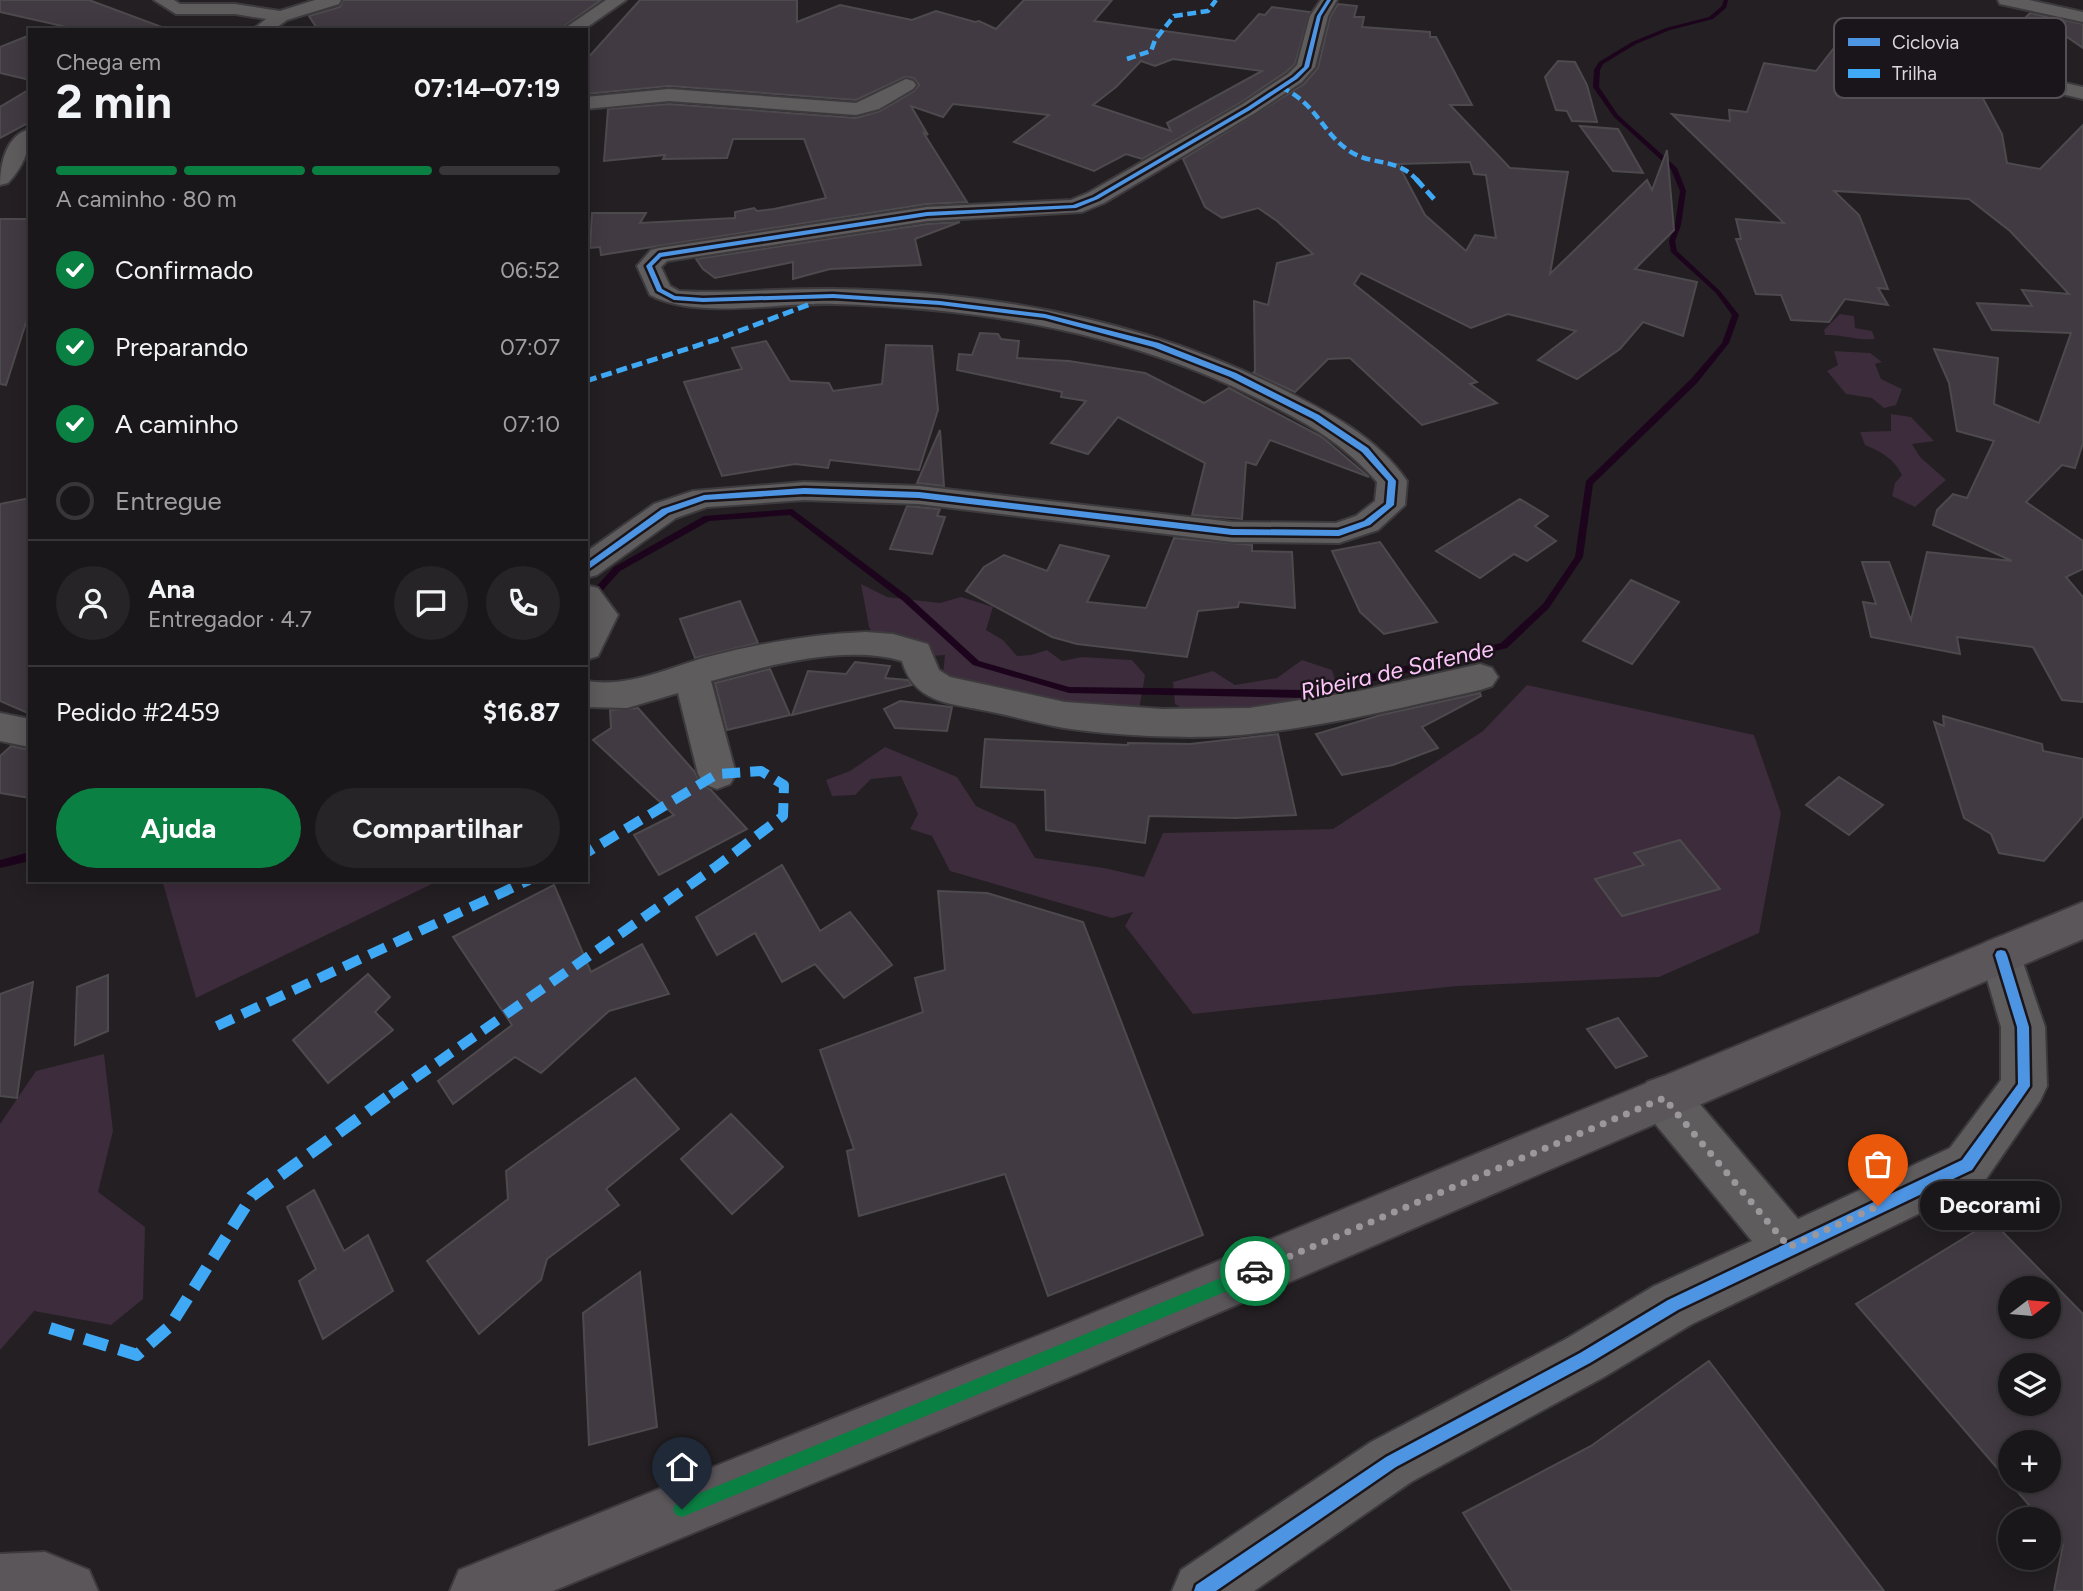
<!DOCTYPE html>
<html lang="pt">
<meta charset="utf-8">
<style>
:root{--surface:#1a171a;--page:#272427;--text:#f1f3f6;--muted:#9f9fa2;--line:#383639;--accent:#0b8043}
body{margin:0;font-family:Figtree,sans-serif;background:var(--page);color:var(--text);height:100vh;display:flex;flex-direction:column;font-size:26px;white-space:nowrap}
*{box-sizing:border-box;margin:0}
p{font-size:23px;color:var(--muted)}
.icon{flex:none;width:38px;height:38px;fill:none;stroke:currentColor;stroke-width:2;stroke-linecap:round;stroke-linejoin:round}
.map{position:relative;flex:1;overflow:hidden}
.details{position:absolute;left:28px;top:28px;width:560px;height:854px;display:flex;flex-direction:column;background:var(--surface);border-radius:0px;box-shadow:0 4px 18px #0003,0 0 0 2px var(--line)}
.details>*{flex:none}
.needle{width:46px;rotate:74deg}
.fabs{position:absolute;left:1998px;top:1276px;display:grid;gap:14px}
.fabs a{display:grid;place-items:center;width:63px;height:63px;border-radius:50%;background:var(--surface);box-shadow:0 4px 18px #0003,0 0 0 2px var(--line);font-size:35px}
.pin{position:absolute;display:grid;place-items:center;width:60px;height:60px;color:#fff;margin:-72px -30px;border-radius:50% 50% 50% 0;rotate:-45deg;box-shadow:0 0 7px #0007}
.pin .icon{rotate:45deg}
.courier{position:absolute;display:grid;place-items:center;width:70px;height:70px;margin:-35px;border:5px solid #0b8043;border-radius:50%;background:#fff;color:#222;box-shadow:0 2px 9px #0007}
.bubble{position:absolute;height:49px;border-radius:24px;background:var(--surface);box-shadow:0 4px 18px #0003,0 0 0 2px var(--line);font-size:23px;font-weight:700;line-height:49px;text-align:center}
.overview em{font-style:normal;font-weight:700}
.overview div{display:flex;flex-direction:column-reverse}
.overview{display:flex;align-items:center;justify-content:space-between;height:119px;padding:0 28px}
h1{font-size:46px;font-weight:700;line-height:52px}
.bar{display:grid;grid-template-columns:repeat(4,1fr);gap:10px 7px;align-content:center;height:84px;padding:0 28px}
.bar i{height:9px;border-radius:5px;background:var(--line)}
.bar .active{background:var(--accent)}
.bar p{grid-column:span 4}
.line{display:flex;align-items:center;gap:18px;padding:0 28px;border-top:2px solid var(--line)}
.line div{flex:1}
.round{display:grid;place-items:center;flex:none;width:74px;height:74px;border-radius:37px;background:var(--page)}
ol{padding:0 28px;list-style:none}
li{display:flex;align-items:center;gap:21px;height:77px}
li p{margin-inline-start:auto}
li .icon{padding:7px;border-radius:50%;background:var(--accent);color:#fff;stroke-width:4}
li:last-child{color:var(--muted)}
li i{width:38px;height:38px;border:4px solid var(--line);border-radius:50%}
.action{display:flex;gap:14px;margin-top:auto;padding:14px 28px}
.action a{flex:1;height:80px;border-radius:42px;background:var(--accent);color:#fff;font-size:28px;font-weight:700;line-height:80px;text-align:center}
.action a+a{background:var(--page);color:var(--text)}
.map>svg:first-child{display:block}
.green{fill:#3d2c3c}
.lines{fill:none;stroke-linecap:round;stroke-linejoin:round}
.stream{fill:#1c051c;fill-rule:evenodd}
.building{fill:#423a42;stroke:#4d4a4d;stroke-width:2;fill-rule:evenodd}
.minor-casing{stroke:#3d3a3d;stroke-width:4}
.major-casing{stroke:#3d3a3d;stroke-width:4}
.minor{fill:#5f5c5e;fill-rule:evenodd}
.major{fill:#5a565a;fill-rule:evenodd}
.quiet-far3{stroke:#3fa9f5;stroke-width:4.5;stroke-dasharray:9 4.5;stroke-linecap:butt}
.quiet-far2{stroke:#3fa9f5;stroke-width:5;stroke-dasharray:11 5;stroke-linecap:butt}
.quiet-far1{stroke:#3fa9f5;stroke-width:10;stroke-dasharray:18 10;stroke-linecap:butt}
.quiet{stroke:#3fa9f5;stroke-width:12;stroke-dasharray:24 12;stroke-linecap:butt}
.cycleway-casing{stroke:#1a151a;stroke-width:5}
.cycleway{fill:#4d94e3;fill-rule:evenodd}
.route{fill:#0b8043}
.done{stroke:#9b979a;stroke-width:7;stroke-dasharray:0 12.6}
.labels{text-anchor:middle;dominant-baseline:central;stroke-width:5;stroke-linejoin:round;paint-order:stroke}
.far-water-label{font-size:23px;font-style:italic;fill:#fec5fa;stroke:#1a151a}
.key{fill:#1a151a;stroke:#544f54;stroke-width:2}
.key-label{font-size:19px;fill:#dbd7db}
</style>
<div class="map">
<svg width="2083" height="1591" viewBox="0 0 2083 1591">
<rect width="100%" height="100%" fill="#231f22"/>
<!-- green -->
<g class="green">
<path d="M1840,314L1854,316L1855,328L1872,331L1875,339C1857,341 1843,334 1825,335L1824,330Z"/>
<polygon points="1834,351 1870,353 1882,362 1875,364 1881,379 1902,389 1896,405 1884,408 1872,398 1846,394 1827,371 1838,365"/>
<path d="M1891,414L1911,417L1934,441L1912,444L1920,457L1946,480L1915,507L1892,496L1895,483L1902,475C1894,459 1882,452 1865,445L1860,432L1891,431Z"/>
<polygon points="861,584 887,597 940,603 961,597 993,607 986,630 1003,640 1017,656 1031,655 1047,650 1062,661 1082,657 1132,660 1145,675 1138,716 1096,727 1075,702 989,703 943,674 945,655 917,657 880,647 869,627"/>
<polygon points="1302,660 1332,670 1339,693 1320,702 1290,701 1272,710 1206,722 1175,704 1173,682 1213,671 1235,685 1277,678"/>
<polygon points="1527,685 1754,735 1781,813 1759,933 1659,977 1457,986 1193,1014 1125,926 1133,912 1112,918 950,871 932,836 910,829 918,814 901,776 871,779 855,795 832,796 826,780 850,771 885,747 957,777 976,806 1015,824 1035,858 1104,868 1144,877 1163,833 1333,829 1483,731"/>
<polygon points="162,880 440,880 196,998"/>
<polygon points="104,1054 113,1131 98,1192 145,1227 143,1299 111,1325 34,1311 0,1350 0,1124 36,1071"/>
</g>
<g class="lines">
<!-- stream -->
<g class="stream">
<polygon points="1724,0 1728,0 1726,8 1713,19 1670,30 1636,44 1603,64 1600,70 1599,87 1618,115 1677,168 1686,191 1681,225 1675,241 1677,251 1720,291 1739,315 1729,343 1697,383 1593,484 1583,557 1549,608 1507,648 1305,698 1069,693 973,665 903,601 790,515 709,521 620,571 593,601 586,600 587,597 614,567 704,516 792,509 909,597 979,661 1069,687 1305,690 1501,643 1543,604 1575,557 1586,481 1691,379 1722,343 1732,315 1716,293 1671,252 1669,241 1675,225 1680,191 1671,169 1614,117 1593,87 1594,70 1599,62 1632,42 1666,28 1709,17 1722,6"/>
<polygon points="30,852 30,861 0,868 0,860"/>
</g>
</g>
<!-- building -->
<g class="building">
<polygon points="0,0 89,0 162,27 161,30 80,30 0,12"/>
<polygon points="343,0 601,0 559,30 318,30 309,16 340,7"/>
<path d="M640,0H797V22L840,5L912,20L936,11L975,22L979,21L996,29L1024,0H1112L1094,21L1235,41L1259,14L1265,15L1272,7L1310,12L1295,64L1286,72L1240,103L1142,159L1126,154L1094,171L1014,142L1049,115L953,104L943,117L911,106L928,135L923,132L967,202L927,204L601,255L600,247L590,248L592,213H646L640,223L735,218V212L754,208L757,211L774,209L826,198L804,139H733L727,158L663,159L665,155L604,161L608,109L669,104L856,118L880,111L914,91L919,85L914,78L905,77L856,100L669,86L586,94V60ZM1173,59L1262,71L1167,123L1171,131L1093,105L1116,87L1141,61L1155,66Z"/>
<path d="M1338,4L1357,6L1354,17H1364L1362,27L1430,32V37H1436L1472,105H1450L1510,168L1568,172L1550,274L1647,180L1652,190L1667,150L1674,230L1635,269L1697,282L1683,336L1643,322L1620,349L1577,379L1538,360L1576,331L1508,314L1471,328L1361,273L1354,284L1477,382L1470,384L1497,403L1422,425L1350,358L1328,359L1295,392L1253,373L1255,371L1254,301L1268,305L1277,263L1313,254L1277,221L1258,208L1222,218L1205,207L1183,159L1304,84L1318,68L1330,17ZM1470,162L1474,174L1486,175L1496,238L1475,235L1466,251L1425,215L1398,164Z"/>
<polygon points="2030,13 2083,24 2083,48 2054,28 2022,21"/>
<polygon points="30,35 30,80 0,73 0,47"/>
<polygon points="1837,44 1906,56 1901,74 1972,78 2002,134 2007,163 2040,169 2083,125 2083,443 2075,468 2062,465 2026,502 2083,541 2083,569 2066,577 2083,597 2083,702 2062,700 2033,647 1957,637 1960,654 1871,637 1863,602 1876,604 1862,562 1889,562 1911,620 1927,552 2012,561 1933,525 1937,510 1953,494 1967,498 1994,441 1957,431 1949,383 1934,349 1998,358 1994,404 2039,423 2071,333 1992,330 1977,303 2032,306 2022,290 2069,294 2010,231 1969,199 1834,191 1859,215 1888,289 1878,288 1888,305 1845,299 1829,322 1791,320 1781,295 1756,294 1736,239 1741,239 1736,219 1784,223 1672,114 1730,121 1729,110 1747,112 1764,63 1816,71"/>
<polygon points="1558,61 1575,62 1587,85 1597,122 1572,121 1567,111 1556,110 1545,77"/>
<polygon points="30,89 30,122 0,138 0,107"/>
<polygon points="1580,126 1618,129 1643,173 1613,171"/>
<polygon points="0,219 30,219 30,310 6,385 0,384"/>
<polygon points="960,222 915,239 921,265 830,269 793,279 793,262 715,278 703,269 696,259 927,224"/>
<polygon points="980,333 998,334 1001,339 1019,341 1017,358 1069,361 1145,373 1204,403 1229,388 1322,437 1369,477 1270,440 1256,465 1246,462 1242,519 1192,515 1205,463 1118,417 1088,454 1051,443 1086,401 1061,397 1062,392 957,370 959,354 972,355"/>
<polygon points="766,341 790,381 829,383 833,391 882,384 886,345 932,346 938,410 919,470 830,460 828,468 795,464 722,476 684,382 742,369 732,348"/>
<polygon points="940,430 944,486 917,483"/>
<polygon points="30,498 30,714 0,701 0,504"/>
<polygon points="1520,499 1548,516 1535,526 1556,541 1527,561 1514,554 1480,578 1436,551"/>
<polygon points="907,506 940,509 937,516 945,517 932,554 890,549"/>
<polygon points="1174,538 1252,545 1252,551 1292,552 1295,608 1239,602 1238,607 1198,611 1187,657 1077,644 1052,637 966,591 984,567 1004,555 1047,571 1060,545 1109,556 1087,602 1146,608"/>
<polygon points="1380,542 1408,582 1437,622 1384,634 1360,612 1332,551"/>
<polygon points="1631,580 1679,602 1632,664 1583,641"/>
<polygon points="740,601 758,643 695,658 680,619"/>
<polygon points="855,662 890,666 885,678 908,680 912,685 792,715 808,671 846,674"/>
<polygon points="770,669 790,715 727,730 715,683"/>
<polygon points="1480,693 1481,696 1422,727 1438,748 1393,765 1342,775 1316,734 1381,715"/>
<polygon points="900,701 952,707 947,731 895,728 884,709"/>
<polygon points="638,708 694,771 702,785 711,790 747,829 659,875 634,835 674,815 593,740 611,728 610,710"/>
<polygon points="1943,716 2042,744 2043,751 2083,759 2083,816 2044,861 1999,853 1991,834 1964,818 1934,722 1944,726"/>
<polygon points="1278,734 1296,815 1236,818 1149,816 1145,843 1046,830 1045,790 981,787 985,739 1128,745 1128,743 1190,744"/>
<polygon points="11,746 30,750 30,798 0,793 0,756"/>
<polygon points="1839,777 1883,805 1849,835 1806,805"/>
<polygon points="1680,840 1720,889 1622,916 1595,879 1644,865 1634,853"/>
<polygon points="782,865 820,931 850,912 892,965 844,998 815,964 782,982 755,933 717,955 696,917"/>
<polygon points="554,885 591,972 642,944 669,994 609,1011 541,1073 515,1057 453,1104 438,1081 512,1025 453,937"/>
<polygon points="938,891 987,893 1083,922 1203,1235 1048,1296 1005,1174 859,1216 847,1151 854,1149 820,1050 923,1012 915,978 945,970"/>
<polygon points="368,974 390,997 375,1012 393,1030 328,1083 293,1040"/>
<polygon points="108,975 108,1031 75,1045 77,987"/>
<polygon points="33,982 17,1098 0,1096 0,994"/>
<polygon points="1618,1018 1647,1056 1616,1068 1587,1029"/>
<polygon points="635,1078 679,1129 606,1189 619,1205 547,1259 541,1280 479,1334 427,1261 508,1199 506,1171"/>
<polygon points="731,1114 783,1167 732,1214 681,1159"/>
<polygon points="314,1190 344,1251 368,1235 393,1291 323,1339 299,1281 316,1269 287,1207"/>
<path d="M1992,1221L2083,1314V1591H2054L2063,1545L2049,1529V1519H2041L1856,1304ZM2011,1288H2049V1326H2011ZM2011,1365H2049V1404H2011ZM2011,1442H2049V1480H2011Z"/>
<polygon points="640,1272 657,1427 589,1445 583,1313"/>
<polygon points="1709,1361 1884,1591 1512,1591 1463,1513 1591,1446"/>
</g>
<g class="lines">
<!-- minor casing -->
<g class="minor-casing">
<g id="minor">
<polygon points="154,0 174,0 180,4 235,4 280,11 315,0 341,0 339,4 287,20 273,30 252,30 266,19 235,14 176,14"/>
<polygon points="606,0 626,0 583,30 562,30"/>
<path d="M1321,0H1337L1328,16L1315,67L1302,82L1255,113L1104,203L1082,212L927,221L667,261L661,267L670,286L679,291C731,294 782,288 833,289C987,291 1142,319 1280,388C1328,412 1376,436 1407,481L1405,505L1378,530L1339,543L1232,542L919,504L804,500L707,507L676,518L597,575L586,578V552L654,504L693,491L804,482L919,486L1232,522L1336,523L1356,516L1375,501L1377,482C1343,443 1307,423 1261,400C1127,332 983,308 834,304C781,302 696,320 650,295L637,266L651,250L659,248L927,207L1071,200L1088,193L1241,105L1288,74L1297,65L1310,16Z"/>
<polygon points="1998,0 2029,0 2083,12 2083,22 2000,4"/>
<polygon points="906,79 913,81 916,85 913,89 879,109 856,115 669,101 586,109 586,97 669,89 856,103"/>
<polygon points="2056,81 2083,87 2083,99 2049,91 2046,87"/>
<path d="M30,129C30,150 23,167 8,183L0,185C0,164 6,135 30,129Z"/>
<polygon points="586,585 598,588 618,615 598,656 586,660"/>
<path d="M866,632L893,634L928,644L939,670L950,677L1065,702L1162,709L1249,708L1359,691L1480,664L1492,668L1498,677L1492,686L1480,690C1404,707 1328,726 1250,734C1198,740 1117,736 1064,728C1040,724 1016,717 992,712C952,703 915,705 902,661C845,644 766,666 711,681L736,774L730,784L717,789L704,784L698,774L678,693L627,708L586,707V681C631,688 669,667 711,656C762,643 813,634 866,632Z"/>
<polygon points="0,713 30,719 30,747 0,741"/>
<polygon points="2001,936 2016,942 2045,1027 2047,1086 2040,1101 1984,1182 1692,1324 1604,1377 1411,1482 1254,1591 1172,1591 1181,1570 1371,1442 1566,1339 1654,1286 1752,1241 1647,1114 1641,1098 1647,1082 1664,1076 1681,1082 1798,1219 1950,1148 2001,1080 2001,1027 1980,955 1986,942"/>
</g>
</g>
<!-- major casing -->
<g class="major-casing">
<g id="major">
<polygon points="2083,902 2083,939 1079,1373 553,1591 450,1591 459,1570 1057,1328"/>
<polygon points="45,1552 89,1570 98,1591 0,1591 0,1554"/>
</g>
</g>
<!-- minor -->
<use href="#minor" class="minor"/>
<!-- major -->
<use href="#major" class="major"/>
<!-- quiet-far3 -->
<g class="quiet-far3">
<polyline points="1127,59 1151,51 1155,40 1174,16 1208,11 1216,0"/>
<path d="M1281,87C1318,105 1320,130 1348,150C1372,167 1395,156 1417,180"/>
</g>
<!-- quiet-far2 -->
<g class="quiet-far2">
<polyline points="1416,179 1434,199"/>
<polyline points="586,381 718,339 813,303"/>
</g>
<!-- quiet-far1 -->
<g class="quiet-far1">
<polyline points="217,1026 529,880"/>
<polyline points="391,1095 717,866 783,816 784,785 761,771 717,774 586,853"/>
</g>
<!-- quiet -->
<polyline class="quiet" points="50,1328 137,1355 170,1326 252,1196 393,1093"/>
<!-- cycleway casing -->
<g class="cycleway-casing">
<g id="cycleway">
<polygon points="1327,0 1331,0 1321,16 1309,67 1297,79 1250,110 1098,199 1076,208 927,216 661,257 652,266 662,289 675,296 703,298 833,294 940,301 1045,314 1159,343 1236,373 1319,415 1368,448 1396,481 1394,505 1370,525 1339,536 1232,535 919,498 804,494 705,500 668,513 586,571 586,564 662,509 704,495 804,488 919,492 1232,529 1338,530 1364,521 1386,504 1388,481 1362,452 1313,419 1230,377 1153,347 1045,318 940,305 833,298 703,302 674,300 657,291 646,266 659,253 927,212 1073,205 1094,197 1246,108 1293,77 1304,67 1317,16"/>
<polygon points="2001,950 2005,951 2007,955 2029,1027 2030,1086 1972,1170 1678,1310 1590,1363 1396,1467 1216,1591 1194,1591 1196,1585 1386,1457 1580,1353 1668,1300 1962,1160 2018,1084 2017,1027 1995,955 1997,951"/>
</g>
</g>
<!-- cycleway -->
<use href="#cycleway" class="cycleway"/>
</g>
<!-- route -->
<polygon class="route" points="1255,1264 1261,1266 1263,1271 1261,1277 682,1517 676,1515 673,1509 676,1503"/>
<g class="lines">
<!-- done -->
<polyline class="done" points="1255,1271 1664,1098 1789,1247 1878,1206"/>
</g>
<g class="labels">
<!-- far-water labels -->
<g class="far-water-label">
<text transform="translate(1397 670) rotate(-13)">Ribeira de Safende</text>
</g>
</g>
<!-- legend -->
<rect x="1834" y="18" width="232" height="80" rx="10" class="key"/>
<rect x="1848" y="38" width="32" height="8" fill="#4d94e3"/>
<rect x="1848" y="69" width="32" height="9" fill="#3fa9f5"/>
<g class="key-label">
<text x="1892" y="49">Ciclovia</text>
<text x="1892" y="80">Trilha</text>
</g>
</svg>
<div class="fabs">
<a><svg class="needle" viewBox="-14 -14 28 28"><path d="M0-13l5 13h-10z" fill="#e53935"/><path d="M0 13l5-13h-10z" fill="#9f9fa2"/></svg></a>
<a><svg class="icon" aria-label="layers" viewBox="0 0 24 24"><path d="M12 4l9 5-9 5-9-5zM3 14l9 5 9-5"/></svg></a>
<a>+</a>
<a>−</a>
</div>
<div class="pin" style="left:1878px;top:1206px;background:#ea580c"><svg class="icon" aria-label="bag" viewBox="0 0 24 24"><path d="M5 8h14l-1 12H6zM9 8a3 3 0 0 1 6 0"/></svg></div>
<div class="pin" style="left:682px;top:1509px;background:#1f2937"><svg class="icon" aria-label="home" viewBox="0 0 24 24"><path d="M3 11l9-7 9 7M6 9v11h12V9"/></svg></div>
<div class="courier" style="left:1255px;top:1271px"><svg class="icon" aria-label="car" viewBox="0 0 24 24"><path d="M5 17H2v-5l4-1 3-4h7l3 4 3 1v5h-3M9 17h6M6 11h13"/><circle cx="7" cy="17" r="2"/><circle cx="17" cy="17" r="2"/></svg></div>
<div class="bubble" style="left:1920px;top:1181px;width:140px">Decorami</div>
<section class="details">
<div class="overview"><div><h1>2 min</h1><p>Chega em</p></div><em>07:14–07:19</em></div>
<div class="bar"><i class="active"></i><i class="active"></i><i class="active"></i><i></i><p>A caminho · 80 m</p></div>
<ol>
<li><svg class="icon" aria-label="check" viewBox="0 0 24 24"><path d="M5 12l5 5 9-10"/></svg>Confirmado<p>06:52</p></li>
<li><svg class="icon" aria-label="check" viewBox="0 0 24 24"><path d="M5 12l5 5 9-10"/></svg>Preparando<p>07:07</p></li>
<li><svg class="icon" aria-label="check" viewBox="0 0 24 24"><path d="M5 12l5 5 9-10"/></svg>A caminho<p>07:10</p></li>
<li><i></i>Entregue</li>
</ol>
<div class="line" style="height:126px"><a class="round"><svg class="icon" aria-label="person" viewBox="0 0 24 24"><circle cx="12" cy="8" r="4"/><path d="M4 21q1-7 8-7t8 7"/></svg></a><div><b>Ana</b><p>Entregador · 4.7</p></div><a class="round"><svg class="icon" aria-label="chat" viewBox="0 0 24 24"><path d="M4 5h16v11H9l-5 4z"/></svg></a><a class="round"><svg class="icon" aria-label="phone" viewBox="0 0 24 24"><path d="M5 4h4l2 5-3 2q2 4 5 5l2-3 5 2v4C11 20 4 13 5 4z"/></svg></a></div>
<div class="line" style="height:91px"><div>Pedido #2459</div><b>$16.87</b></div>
<div class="action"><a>Ajuda</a><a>Compartilhar</a></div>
</section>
</div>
